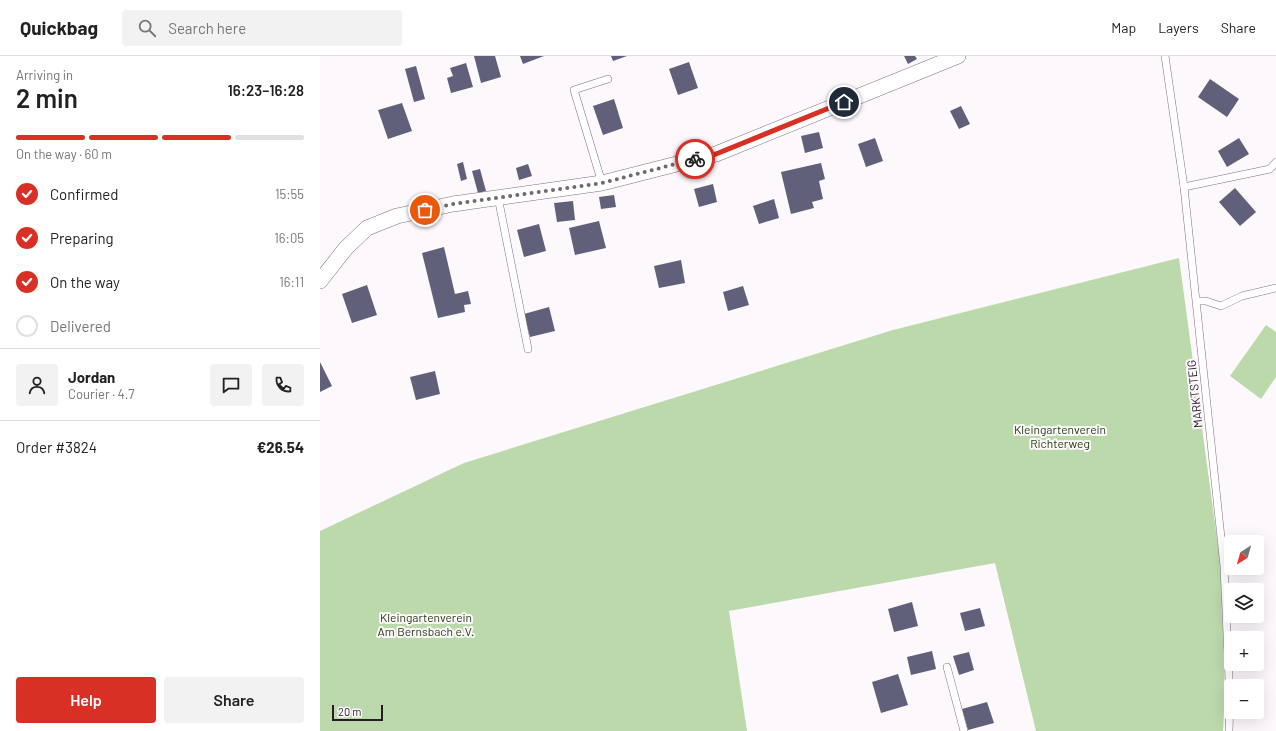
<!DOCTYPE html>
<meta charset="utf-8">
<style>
:root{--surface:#fff;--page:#f2f2f2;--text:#222;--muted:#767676;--line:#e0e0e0;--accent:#d93025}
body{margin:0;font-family:Barlow,sans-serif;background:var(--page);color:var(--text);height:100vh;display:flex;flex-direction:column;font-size:15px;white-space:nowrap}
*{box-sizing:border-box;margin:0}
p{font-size:13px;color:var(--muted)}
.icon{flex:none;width:22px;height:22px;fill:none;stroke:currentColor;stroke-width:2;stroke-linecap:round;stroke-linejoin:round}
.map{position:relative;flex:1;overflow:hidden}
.details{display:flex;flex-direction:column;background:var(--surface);width:320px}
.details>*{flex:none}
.needle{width:26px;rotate:217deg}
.fabs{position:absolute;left:904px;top:479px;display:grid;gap:8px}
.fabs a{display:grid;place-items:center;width:40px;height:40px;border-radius:4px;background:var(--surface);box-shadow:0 4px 16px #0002;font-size:20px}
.scale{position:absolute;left:12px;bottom:10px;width:51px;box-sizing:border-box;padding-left:4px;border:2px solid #251c25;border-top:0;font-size:11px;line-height:14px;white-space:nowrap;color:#251c25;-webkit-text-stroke:3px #fdf8fc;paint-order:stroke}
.pin{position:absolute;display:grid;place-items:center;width:34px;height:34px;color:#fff;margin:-17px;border:2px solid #fff;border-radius:50%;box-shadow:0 1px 4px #0007}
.courier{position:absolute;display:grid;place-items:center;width:40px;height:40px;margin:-20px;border:3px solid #d93025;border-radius:50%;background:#fff;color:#222;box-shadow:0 1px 5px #0007}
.head em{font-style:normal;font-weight:600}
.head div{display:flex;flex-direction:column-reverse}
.head{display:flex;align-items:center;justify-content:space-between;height:68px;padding:0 16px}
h1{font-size:26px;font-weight:600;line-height:30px}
.bar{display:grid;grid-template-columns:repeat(4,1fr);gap:6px 4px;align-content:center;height:48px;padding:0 16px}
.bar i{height:5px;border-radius:3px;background:var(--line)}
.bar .on{background:var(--accent)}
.bar p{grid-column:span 4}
.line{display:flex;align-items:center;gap:10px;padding:0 16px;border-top:1px solid var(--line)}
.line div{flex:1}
.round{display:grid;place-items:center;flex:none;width:42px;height:42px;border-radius:4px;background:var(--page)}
ol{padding:0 16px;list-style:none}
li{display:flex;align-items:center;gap:12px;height:44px}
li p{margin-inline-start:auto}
li .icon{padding:4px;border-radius:50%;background:var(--accent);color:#fff;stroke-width:4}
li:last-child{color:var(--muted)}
li i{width:22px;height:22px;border:2px solid var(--line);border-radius:50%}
.button{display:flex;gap:8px;margin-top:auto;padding:8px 16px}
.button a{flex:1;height:46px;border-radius:4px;background:var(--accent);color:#fff;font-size:16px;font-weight:600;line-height:46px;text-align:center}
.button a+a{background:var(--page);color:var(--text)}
header{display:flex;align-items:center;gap:24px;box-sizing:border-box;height:56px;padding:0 20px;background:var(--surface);border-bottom:1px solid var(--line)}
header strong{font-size:19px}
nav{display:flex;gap:22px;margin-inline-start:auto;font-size:14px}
.search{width:280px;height:36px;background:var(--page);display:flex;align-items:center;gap:10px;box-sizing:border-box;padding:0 14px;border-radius:4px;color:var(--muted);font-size:15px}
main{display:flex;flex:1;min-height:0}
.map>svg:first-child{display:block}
.green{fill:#bcd9ab}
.building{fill:#60607a}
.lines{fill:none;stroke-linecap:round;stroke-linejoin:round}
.lane-casing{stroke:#836d82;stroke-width:8}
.street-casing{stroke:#836d82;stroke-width:16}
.lane{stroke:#fff;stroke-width:7}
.street{stroke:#fff;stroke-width:15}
.done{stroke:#716970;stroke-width:4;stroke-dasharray:0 7.2}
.route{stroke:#d93025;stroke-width:5}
.labels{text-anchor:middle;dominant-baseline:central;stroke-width:4;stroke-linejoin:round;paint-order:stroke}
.street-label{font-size:12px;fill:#251c25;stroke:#fdf8fc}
.park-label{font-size:12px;fill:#1f390b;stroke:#fdf8fc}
</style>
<header>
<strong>Quickbag</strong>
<div class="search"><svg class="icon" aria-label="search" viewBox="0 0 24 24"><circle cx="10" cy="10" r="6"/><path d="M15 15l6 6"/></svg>Search here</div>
<nav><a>Map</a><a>Layers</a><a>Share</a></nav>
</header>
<main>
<section class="details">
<div class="head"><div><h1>2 min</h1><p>Arriving in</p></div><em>16:23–16:28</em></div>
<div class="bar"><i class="on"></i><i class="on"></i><i class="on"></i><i></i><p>On the way · 60 m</p></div>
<ol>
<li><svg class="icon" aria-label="check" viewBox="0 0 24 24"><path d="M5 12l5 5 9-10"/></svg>Confirmed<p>15:55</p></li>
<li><svg class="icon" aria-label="check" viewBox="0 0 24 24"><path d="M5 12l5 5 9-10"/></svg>Preparing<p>16:05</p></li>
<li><svg class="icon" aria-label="check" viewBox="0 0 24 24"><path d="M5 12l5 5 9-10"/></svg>On the way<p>16:11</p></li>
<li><i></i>Delivered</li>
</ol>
<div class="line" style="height:72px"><a class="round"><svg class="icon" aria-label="person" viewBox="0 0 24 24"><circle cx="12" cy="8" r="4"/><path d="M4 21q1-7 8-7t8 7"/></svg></a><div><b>Jordan</b><p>Courier · 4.7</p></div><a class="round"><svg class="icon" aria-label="chat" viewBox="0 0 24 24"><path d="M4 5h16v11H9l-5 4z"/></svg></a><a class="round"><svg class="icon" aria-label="phone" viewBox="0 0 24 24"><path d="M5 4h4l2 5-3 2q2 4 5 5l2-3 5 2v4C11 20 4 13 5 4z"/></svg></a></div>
<div class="line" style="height:52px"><div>Order #3824</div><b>€26.54</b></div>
<div class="button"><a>Help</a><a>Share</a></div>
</section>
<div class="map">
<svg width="956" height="675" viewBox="0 0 956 675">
<rect width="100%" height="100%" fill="#fdf8fc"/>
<!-- green -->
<g class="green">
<polygon points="859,202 901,512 905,636 903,675 716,675 675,507 409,555 427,675 0,675 0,475 144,407 573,274"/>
<polygon points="946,269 956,276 956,321 941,343 910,320"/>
</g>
<!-- building -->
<g class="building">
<polygon points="154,0 175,0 181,21 161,27"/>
<polygon points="200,0 224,0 203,8"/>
<polygon points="291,0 307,0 293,5"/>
<polygon points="584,0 595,0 597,3 588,8"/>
<polygon points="369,6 378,32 358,39 349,13"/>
<polygon points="146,7 153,31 131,37 127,22 133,20 130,12"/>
<polygon points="96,10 105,43 94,46 85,13"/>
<polygon points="890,23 919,43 907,61 878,41"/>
<polygon points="294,43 303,72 283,79 273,50"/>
<polygon points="82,47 92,75 68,83 58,54"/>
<polygon points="641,50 650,68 639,73 630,55"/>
<polygon points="499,76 503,92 485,97 481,80"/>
<polygon points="555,82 563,105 546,111 538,88"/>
<polygon points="919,82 929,98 907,111 898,95"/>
<polygon points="143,106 147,123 141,125 137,108"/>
<polygon points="501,107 505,123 499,125 503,143 492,146 494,152 471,158 461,116"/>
<polygon points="208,108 212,120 199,124 196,112"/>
<polygon points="160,113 166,135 158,137 152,115"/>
<polygon points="393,128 397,146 379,151 374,133"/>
<polygon points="915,132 936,156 920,170 899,146"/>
<polygon points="294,139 296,151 281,153 279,141"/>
<polygon points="454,143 459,162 439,168 433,150"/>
<polygon points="253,145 255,164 237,166 234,147"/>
<polygon points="279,165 286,192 255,199 249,172"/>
<polygon points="219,168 226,195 204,201 197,174"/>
<polygon points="124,191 135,238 148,235 151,248 144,249 145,256 118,262 102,197"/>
<polygon points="361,204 365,227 339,232 334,210"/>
<polygon points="47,229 57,259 32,267 22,238"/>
<polygon points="423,230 429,249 408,255 403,236"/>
<polygon points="229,251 235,275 210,281 204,258"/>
<polygon points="0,306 12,330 0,336"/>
<polygon points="115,315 120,338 96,344 90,321"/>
<polygon points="592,546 598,570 574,576 568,553"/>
<polygon points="660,552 665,570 645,575 640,557"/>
<polygon points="612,595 616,613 591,619 587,601"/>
<polygon points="649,596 654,614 639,619 633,600"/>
<polygon points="578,618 588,649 561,657 552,626"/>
<polygon points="667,646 674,667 648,674 642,653"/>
</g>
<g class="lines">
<!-- lane casing -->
<g class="lane-casing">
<g id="lane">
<polyline points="845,0 864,131 904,510 910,645 909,675"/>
<polyline points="282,127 254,34 288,23"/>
<polyline points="864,131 950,113 956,106"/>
<polyline points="178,141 208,293"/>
<polyline points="877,245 886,245 901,250 922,240 956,232"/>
<polyline points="627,611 644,675"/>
</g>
</g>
<!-- street casing -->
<g class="street-casing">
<polyline id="street" points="0,225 26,192 47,172 77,160 133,148 282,127 396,98 638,0"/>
</g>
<!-- lane -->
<use href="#lane" class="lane"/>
<!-- street -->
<use href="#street" class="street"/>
</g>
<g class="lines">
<!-- done -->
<polyline class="done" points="105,154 133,148 282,127 375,103"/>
<!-- route -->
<polyline class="route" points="375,103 396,98 524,46"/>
</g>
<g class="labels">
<!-- street labels -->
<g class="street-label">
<text transform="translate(874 338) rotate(-96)">MARKTSTEIG</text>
</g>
<!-- park labels -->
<g class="park-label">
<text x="740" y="373">Kleingartenverein<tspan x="740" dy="14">Richterweg</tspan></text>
<text x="106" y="561">Kleingartenverein<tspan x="106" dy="14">Am Bernsbach e.V.</tspan></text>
</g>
</g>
</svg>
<div class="fabs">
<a><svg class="needle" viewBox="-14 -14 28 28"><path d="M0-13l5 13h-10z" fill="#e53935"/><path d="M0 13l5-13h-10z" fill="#767676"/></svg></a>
<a><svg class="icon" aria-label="layers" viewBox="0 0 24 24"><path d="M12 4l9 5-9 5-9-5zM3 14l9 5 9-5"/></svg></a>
<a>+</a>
<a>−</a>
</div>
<div class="scale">20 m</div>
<div class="pin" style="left:105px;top:154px;background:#ea580c"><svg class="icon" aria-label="bag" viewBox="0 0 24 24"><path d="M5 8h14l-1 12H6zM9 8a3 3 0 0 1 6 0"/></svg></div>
<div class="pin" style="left:524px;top:46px;background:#1f2937"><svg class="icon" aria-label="home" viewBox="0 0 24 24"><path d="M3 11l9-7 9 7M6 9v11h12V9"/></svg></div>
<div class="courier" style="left:375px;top:103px"><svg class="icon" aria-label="bike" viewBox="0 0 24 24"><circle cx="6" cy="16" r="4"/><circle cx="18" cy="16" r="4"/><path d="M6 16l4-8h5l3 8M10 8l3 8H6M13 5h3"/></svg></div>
</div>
</main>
